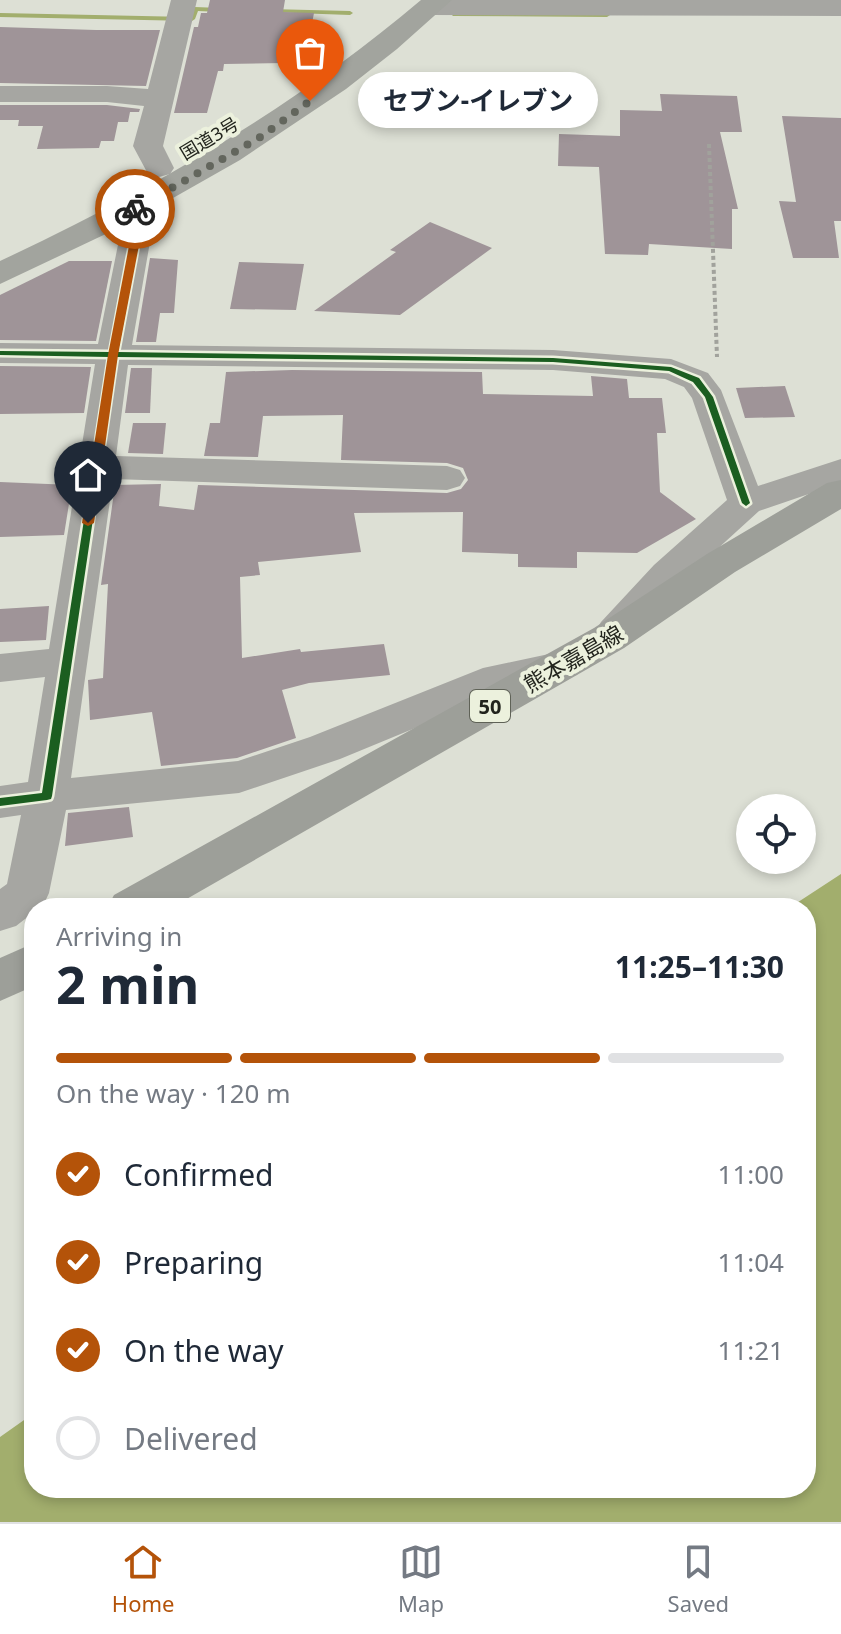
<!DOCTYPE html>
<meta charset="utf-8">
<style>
:root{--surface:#fff;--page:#f6f6f7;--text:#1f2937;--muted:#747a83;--line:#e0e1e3;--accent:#b45309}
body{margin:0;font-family:"Noto Sans","Noto Sans JP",sans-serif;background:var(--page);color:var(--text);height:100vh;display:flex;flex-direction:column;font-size:30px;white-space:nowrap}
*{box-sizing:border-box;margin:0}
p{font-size:26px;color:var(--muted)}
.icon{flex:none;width:44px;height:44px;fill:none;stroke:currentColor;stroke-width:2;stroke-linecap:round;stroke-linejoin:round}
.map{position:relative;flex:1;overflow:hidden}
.sheet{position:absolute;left:24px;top:898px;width:792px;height:600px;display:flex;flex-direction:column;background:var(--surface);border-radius:32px;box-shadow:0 4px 12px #0003}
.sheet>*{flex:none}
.tools{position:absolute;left:736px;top:794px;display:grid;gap:16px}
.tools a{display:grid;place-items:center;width:80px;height:80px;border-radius:50%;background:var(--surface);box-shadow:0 4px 12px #0003;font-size:40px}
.pin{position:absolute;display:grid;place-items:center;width:68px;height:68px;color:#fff;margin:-82px -34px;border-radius:50% 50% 50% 0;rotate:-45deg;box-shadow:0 0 8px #0007}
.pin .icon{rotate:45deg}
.courier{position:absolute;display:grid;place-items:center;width:80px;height:80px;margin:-40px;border:6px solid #b45309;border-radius:50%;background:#fff;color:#222;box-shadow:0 2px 10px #0007}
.bubble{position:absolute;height:56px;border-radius:28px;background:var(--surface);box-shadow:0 4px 12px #0003;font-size:26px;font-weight:700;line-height:56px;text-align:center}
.head em{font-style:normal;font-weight:700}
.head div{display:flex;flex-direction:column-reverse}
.head{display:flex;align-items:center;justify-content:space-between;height:136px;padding:0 32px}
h1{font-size:52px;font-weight:700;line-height:60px}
.bar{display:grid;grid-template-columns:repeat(4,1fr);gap:12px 8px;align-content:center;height:96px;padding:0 32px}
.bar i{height:10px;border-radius:6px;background:var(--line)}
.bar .selected{background:var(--accent)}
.bar p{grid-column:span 4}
ol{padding:0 32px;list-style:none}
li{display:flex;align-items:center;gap:24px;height:88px}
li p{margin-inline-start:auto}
li .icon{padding:8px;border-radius:50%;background:var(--accent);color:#fff;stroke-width:4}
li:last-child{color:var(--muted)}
li i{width:44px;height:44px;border:4px solid var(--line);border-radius:50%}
.tab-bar{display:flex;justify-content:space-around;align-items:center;height:112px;border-top:2px solid var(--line);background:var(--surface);font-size:22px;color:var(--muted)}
.tab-bar a{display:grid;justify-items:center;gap:4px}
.tab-bar .selected{color:var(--accent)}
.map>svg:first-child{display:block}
.water{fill:#a2ae6d}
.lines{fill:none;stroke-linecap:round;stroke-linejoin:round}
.stream{fill:#a2ae6d;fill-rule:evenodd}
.building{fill:#9f9498}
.path{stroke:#a1a29c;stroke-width:4;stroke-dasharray:4 3;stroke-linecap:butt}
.minor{fill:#a6a6a2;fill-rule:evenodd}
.major{fill:#9d9f99;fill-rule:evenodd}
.highway{fill:#a2a49e;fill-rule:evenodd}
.cycleway-casing{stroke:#ecf1dd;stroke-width:5}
.cycleway{fill:#1b5e20;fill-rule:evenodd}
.route{fill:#b45309}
.done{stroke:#63665d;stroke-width:8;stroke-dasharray:0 14.4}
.labels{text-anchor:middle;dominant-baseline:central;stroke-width:8;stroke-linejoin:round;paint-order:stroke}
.far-street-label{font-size:18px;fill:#22241d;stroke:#ecf1dd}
.shield{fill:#ecf1dd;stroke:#5f6257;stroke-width:2}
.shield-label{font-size:20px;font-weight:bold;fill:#22241d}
.street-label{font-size:22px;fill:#22241d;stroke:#ecf1dd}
</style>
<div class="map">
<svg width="841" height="1522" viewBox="0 0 841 1522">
<rect width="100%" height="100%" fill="#dde0d5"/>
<!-- water -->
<polygon class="water" points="841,874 841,1522 0,1522 0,1437 34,1413 34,1488 806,1488 806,908 789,908"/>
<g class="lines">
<!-- stream -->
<g class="stream">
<polygon points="195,7 220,8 223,10 220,12 198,11 195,19 192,21 0,17 0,13 189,17 192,9"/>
<polygon points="269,9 350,11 353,13 350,15 267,12 266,11"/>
<polygon points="455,13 607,13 610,15 607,17 453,16 452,15"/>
</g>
</g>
<!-- building -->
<g class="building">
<polygon points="210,0 285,0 283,12 314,13 308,44 284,44 283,63 224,64 223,71 218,71 207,113 174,113 194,27 198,27 201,13 207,13"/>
<polygon points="0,27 96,30 160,30 146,86 0,83"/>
<polygon points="660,94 737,96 742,132 720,132 738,209 732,209 732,249 649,244 648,255 605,254 599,167 558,166 559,134 620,136 620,110 662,111"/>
<polygon points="0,105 107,105 140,109 139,112 130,112 128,122 118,122 114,141 101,141 99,148 37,149 43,126 18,126 19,120 0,120"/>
<polygon points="782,116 841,118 841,221 834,221 839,258 793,258 779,201 796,202"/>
<polygon points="430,222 492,248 400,315 314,311 396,252 390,250"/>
<polygon points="150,258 178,260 174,313 160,313 156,342 136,342"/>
<polygon points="69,261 112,261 96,341 0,340 0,295"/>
<polygon points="239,262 304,264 296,310 230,309"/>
<polygon points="0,366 91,367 84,413 0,414"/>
<polygon points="131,368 152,368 150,413 125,413"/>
<polygon points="292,370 482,372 483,394 593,396 591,376 627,379 629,398 662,398 666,433 657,433 660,492 696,519 637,553 577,552 577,568 518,567 518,554 462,552 463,512 354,513 361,552 258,562 260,575 240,577 242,658 300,649 301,652 384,644 390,675 309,683 282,690 296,738 237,758 161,766 152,712 90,720 88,680 103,678 108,584 101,585 115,485 161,484 159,506 194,510 198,485 447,493 461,489 468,480 463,468 447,463 341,460 343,415 263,416 258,457 204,456 210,423 220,423 226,372"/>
<polygon points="785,386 795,417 745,418 736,388"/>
<polygon points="133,423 166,423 163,454 128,453"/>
<polygon points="0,482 72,485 64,535 0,537"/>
<polygon points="49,606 46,640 0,642 0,609"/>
<polygon points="129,807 133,837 65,846 68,813"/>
</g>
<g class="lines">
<!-- path -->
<polyline class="path" points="709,144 717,357"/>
<!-- minor -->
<g class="minor">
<polygon points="171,0 197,0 163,146 174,168 170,174 159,177 148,174 133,146 144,106 107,102 0,102 0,86 107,86 148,89"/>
<polygon points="426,0 841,0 841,16 430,15 421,13 417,7"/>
<polygon points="132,201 143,203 154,219 132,345 553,350 671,359 708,373 721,390 758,486 841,459 841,483 759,511 680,583 629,642 615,646 601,642 595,632 601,622 654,565 727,500 692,398 684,387 665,379 553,370 128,365 116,456 447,466 460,470 465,478 460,486 447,490 113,479 71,778 238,761 310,737 483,668 563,651 577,655 583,665 577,675 505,691 340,759 239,793 66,810 49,893 43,906 34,908 34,912 16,926 0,931 0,889 7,884 21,815 0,818 0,786 28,782 45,677 0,682 0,654 49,649 95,364 0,363 0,343 98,344 123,220 117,210 121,203"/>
</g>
<!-- major -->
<g class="major">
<polygon points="841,480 841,509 735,572 624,648 171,908 107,908 114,895 594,628 707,554 827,483"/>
<polygon points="34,943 34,986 0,1001 0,958"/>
</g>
<!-- highway -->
<path class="highway" d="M421,0H452L397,49L346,89L240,160L129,223L0,284V261C152,190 293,108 421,0Z"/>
<!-- cycleway casing -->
<g class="cycleway-casing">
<polygon id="cycleway" points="129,208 135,208 143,219 118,352 553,358 671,367 699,378 713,397 750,503 746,506 742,503 705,397 693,382 669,371 553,362 117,357 52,796 51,799 47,800 0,806 0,798 42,793 109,357 0,355 0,351 110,352 135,219 128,210"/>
</g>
<!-- cycleway -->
<use href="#cycleway" class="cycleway"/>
</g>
<!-- route -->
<polygon class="route" points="135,206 140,209 137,211 144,219 118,355 94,523 88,526 82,523 108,355 134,220 127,210"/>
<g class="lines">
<!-- done -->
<polyline class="done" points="135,209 259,138 310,101"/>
</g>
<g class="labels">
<!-- far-street labels -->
<g class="far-street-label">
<text transform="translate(209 138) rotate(-31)">国道3号</text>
</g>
<!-- shield labels -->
<rect class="shield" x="470" y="690" width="40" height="32" rx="6"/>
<g class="shield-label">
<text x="490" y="706">50</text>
</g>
<!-- street labels -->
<g class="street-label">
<text transform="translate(573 658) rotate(-30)">熊本嘉島線</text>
</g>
</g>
</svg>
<div class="tools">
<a><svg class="icon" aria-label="locate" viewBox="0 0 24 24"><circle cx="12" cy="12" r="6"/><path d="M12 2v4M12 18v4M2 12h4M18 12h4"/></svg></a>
</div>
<div class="pin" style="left:310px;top:101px;background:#ea580c"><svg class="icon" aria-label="bag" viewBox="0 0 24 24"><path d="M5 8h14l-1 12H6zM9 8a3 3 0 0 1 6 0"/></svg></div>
<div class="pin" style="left:88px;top:523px;background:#1f2937"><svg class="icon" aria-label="home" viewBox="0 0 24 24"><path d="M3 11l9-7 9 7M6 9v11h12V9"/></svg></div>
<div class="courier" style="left:135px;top:209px"><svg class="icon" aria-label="bike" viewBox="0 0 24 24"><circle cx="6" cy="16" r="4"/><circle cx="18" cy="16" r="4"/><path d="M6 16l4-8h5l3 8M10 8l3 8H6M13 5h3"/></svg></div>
<div class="bubble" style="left:358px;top:72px;width:240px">セブン-イレブン</div>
<section class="sheet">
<div class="head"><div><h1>2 min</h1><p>Arriving in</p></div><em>11:25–11:30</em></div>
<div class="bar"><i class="selected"></i><i class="selected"></i><i class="selected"></i><i></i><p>On the way · 120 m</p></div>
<ol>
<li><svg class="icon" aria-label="check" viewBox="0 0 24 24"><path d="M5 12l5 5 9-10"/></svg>Confirmed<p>11:00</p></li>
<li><svg class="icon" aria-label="check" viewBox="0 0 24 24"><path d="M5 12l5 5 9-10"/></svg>Preparing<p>11:04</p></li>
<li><svg class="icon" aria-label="check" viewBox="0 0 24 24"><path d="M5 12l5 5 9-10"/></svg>On the way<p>11:21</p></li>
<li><i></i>Delivered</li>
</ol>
</section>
</div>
<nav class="tab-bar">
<a class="selected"><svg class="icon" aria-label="home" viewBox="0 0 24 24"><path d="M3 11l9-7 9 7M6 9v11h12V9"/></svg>Home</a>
<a><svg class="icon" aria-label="map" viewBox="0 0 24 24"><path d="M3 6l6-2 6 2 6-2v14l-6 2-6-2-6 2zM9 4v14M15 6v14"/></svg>Map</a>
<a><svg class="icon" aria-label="saved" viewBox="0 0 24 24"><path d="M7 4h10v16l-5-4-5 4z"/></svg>Saved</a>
</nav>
